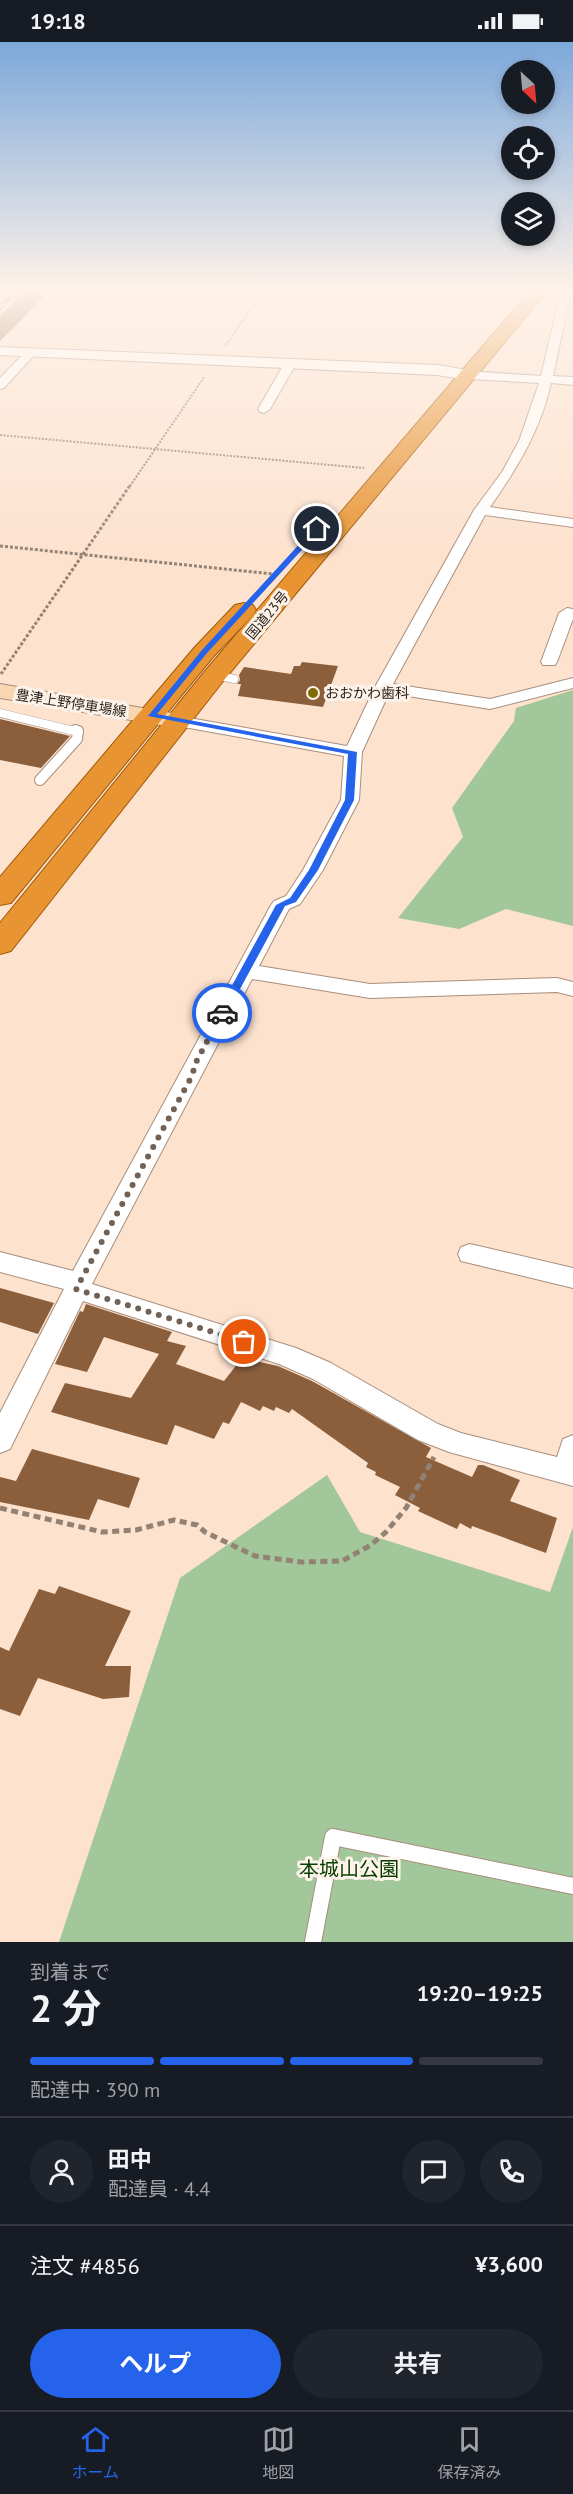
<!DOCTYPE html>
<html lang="ja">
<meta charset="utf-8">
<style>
:root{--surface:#171b24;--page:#20242c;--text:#f1f3f6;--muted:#9ea1a6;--line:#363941;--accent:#2563eb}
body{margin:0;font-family:"PT Sans","Noto Sans JP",sans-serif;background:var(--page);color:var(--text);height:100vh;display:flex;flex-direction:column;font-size:22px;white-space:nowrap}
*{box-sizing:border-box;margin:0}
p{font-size:20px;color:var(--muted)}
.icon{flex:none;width:33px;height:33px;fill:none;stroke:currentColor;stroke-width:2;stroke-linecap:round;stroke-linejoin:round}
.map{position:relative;height:1900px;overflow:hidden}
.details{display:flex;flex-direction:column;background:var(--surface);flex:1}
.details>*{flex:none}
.needle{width:39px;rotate:154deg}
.controls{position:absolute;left:501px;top:18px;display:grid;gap:12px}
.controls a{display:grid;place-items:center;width:54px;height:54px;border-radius:50%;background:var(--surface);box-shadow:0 3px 9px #0003;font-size:30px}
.pin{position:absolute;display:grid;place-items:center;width:51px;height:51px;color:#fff;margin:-26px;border:3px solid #fff;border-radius:50%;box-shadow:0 2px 6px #0007}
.courier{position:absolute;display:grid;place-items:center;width:60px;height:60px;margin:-30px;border:4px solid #2563eb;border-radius:50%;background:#fff;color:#222;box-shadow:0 2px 8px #0007}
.overview em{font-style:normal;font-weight:700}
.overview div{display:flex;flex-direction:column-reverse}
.overview{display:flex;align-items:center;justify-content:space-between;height:102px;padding:0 30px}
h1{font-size:39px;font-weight:700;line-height:45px}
.bar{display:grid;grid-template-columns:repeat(4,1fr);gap:9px 6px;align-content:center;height:72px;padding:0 30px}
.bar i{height:8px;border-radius:4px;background:var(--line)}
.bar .on{background:var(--accent)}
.bar p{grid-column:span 4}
.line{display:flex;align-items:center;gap:15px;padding:0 30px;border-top:2px solid var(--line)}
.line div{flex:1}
.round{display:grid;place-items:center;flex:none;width:63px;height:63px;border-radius:32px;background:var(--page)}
.primary-button{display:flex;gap:12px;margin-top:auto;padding:12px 30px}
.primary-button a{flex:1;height:69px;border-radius:36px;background:var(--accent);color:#fff;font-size:24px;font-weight:700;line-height:69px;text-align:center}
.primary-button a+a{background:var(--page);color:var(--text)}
.status{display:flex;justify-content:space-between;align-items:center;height:42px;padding:0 30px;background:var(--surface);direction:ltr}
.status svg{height:16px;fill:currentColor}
.dock{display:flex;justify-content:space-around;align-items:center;height:84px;border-top:2px solid var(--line);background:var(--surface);font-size:16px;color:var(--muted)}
.dock a{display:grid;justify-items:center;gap:3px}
.dock .on{color:var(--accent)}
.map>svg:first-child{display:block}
.green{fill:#a1c79a}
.building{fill:#8b5f3c}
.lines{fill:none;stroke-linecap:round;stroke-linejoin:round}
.service-far2-casing{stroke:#a78e7c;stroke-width:9}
.service-far1-casing{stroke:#a78e7c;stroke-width:12}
.service-casing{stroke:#a78e7c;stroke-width:18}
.minor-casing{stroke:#a78e7c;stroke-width:2}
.tertiary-casing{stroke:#a78e7c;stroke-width:2}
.secondary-casing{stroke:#a78e7c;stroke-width:2}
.trunk-casing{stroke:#a15908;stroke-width:2}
.path-far2{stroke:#938173;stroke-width:2;stroke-dasharray:2 1.5;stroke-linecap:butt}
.path-far1{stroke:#938173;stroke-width:3;stroke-dasharray:3 2;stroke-linecap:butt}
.path{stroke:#938173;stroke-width:5;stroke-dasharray:7 4.5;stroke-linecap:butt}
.service-far2{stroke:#fff;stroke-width:8}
.service-far1{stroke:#fff;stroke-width:10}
.service{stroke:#fff;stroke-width:16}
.minor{fill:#fff;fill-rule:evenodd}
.tertiary{fill:#fff;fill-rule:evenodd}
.secondary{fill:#f7d7b2;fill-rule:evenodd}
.trunk{fill:#e89433;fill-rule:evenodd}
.rail-casing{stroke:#54463c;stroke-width:4}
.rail{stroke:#fdf3ea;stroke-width:2;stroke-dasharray:8;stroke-linecap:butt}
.route{fill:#2563eb}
.done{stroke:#726256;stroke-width:6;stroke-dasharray:0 10.8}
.poi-dot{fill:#7f6b03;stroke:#fdf3ea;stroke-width:2}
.labels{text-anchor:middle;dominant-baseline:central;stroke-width:6;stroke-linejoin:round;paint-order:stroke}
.far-street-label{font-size:14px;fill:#271d16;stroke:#fdf3ea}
.far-poi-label{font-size:14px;fill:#271d16;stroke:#fdf3ea;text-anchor:start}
.near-park-label{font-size:20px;fill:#063e00;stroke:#fdf3ea}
</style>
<div class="status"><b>19:18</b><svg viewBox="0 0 49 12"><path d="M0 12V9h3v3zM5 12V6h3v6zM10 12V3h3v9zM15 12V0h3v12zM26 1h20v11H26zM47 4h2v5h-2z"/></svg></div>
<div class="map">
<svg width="573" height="1900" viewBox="0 0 573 1900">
<rect width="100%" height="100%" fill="#fde2ce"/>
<!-- green -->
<g class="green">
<polygon points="573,648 573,884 506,867 459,887 398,876 463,795 452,766 514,679 516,666"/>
<polygon points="327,1433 360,1490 550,1550 573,1485 573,1900 59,1900 180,1536"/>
</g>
<!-- building -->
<g class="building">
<polygon points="23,251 46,253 0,299 0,274"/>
<polygon points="302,620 338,624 323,665 238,654 241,642 237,642 240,638 239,633 244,625 291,632 294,624 300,624"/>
<polygon points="0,677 70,694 41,726 0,718"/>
<polygon points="0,1246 54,1261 38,1292 0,1280"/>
<polygon points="86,1262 172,1290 167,1299 186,1304 176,1322 224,1339 242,1316 278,1324 312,1339 431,1406 426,1415 472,1435 478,1423 483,1423 520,1438 510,1459 557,1476 546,1511 472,1484 471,1487 460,1481 457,1487 418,1469 420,1466 395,1453 400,1445 375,1433 376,1430 366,1425 368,1421 292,1367 289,1371 276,1365 274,1369 263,1364 260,1369 241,1360 229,1382 223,1380 214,1397 175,1383 167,1403 51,1370 65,1341 131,1356 159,1312 104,1295 87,1330 55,1322 80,1269 83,1270"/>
<polygon points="32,1407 140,1436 129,1466 98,1457 89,1478 0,1460 0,1435 16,1439"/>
<polygon points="59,1544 131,1569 105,1624 131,1624 129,1655 103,1657 38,1636 20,1674 0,1667 0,1605 9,1609 39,1547 55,1552"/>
</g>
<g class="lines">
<!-- service-far2 casing -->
<g class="service-far2-casing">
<g id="service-far2">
<polyline points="215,633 234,637"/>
<polyline points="0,671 78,690"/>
</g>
</g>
<!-- service-far1 casing -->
<g class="service-far1-casing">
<polyline id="service-far1" points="40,738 77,697 78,689 75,688"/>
</g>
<!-- service casing -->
<g class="service-casing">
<polyline id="service" points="313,1900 333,1795 573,1844"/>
</g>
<!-- minor casing -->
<g class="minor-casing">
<g id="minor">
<path d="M561,249H571L553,334L573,335V343L551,341C541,387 517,427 490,465L573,477V485L485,473L393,642L490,657L573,636V646L490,667L389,651L362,710L359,758L323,828L300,862L289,867L259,924L370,942L557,936L573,940V954L557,950L370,956L252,937L92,1242L296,1306L331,1321L438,1382L461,1391L557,1415L563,1397L573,1393V1444L449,1410L418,1398L313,1337L279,1322L83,1259L10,1407L0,1411V1371L64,1247L0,1230V1210L73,1229L271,863L274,859L286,854L303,828L341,758L344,714L178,684L172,683L169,679L172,675L178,674L347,704L375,645L474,468L502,430L519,399L539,341L468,337L462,333L468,329L541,334Z"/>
<polygon points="31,307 37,310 35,312 4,346 0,347 0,336 27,308"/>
<polygon points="290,318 296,322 270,367 264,371 260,370 258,367 284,322"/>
<polygon points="567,566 573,567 573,577 557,620 555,623 543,623 541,620 559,571"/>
<polygon points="470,1202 573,1226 573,1246 461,1219 458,1212 461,1205"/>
</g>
</g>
<!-- tertiary casing -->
<g class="tertiary-casing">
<polygon id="tertiary" points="0,305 437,323 468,328 476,333 468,338 437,333 0,313"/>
</g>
<!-- secondary casing -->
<g class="secondary-casing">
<polygon id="secondary" points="0,642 178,672 187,674 190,679 187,684 178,686 0,656"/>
</g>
<!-- trunk casing -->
<g class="trunk-casing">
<g id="trunk">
<polygon points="530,249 547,249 224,638 11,909 0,912 0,881 206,628"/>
<polygon points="244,561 253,563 256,568 253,573 213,615 11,861 0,863 0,835 195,605 235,563"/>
</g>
</g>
<!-- path-far2 -->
<g class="path-far2">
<polyline points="226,303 263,249"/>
<polyline points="0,393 364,426"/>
<polyline points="130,444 205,334"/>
</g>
<!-- path-far1 -->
<g class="path-far1">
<polyline points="0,504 274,532"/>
<polyline points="1,632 131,442"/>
</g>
<!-- path -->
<polyline class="path" points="0,1466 102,1490 136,1488 174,1478 197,1483 205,1490 255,1514 301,1520 342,1519 371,1503 386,1490 406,1466 434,1415"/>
<!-- service-far2 -->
<use href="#service-far2" class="service-far2"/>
<!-- service-far1 -->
<use href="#service-far1" class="service-far1"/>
<!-- service -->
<use href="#service" class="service"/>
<!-- minor -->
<use href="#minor" class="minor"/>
<!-- tertiary -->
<use href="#tertiary" class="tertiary"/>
<!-- secondary -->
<use href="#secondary" class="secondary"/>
<!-- trunk -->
<use href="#trunk" class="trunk"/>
<!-- rail casing -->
<g class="rail-casing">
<polyline id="rail" points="0,266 16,249"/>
</g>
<!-- rail -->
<use href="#rail" class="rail"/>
</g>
<!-- sky -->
<linearGradient id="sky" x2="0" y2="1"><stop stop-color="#7ca8da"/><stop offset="0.48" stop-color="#fef2e9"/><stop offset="1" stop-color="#fef2e9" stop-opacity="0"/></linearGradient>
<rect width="573" height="515" fill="url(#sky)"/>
<!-- route -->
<polygon class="route" points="315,485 321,487 207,611 157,672 357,710 354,758 318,828 296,860 285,864 227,971 222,974 217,971 276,863 290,856 309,828 345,758 348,712 148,674 202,608"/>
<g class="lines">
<!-- done -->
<polyline class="done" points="222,971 194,1024 193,1032 76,1247 244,1300"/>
</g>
<!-- markers -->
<circle class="poi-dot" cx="313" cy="651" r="6"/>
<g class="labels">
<!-- far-street labels -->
<g class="far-street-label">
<text transform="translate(267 573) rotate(-50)">国道23号</text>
<text transform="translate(71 661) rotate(9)">豊津上野停車場線</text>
</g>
<!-- far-poi labels -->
<g class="far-poi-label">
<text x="325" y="651">おおかわ歯科</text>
</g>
<!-- near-park labels -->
<g class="near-park-label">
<text x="349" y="1827">本城山公園</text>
</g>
</g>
</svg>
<div class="controls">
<a><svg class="needle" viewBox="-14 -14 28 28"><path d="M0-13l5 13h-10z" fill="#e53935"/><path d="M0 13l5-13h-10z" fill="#9ea1a6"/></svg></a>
<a><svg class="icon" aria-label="locate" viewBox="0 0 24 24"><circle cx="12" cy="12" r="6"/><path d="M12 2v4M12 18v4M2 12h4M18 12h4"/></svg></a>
<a><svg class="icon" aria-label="layers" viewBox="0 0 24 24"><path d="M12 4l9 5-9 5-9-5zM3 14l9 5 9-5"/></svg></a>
</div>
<div class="pin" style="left:244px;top:1300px;background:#ea580c"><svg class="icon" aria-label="bag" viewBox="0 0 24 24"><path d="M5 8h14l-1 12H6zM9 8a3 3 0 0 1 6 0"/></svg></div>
<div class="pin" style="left:317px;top:487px;background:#1f2937"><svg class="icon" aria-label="home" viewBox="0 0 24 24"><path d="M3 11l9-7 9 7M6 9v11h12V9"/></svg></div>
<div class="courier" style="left:222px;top:971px"><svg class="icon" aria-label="car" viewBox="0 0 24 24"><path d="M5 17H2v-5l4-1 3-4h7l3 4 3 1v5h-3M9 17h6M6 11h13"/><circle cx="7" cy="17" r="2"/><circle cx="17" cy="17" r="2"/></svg></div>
</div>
<section class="details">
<div class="overview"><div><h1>2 分</h1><p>到着まで</p></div><em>19:20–19:25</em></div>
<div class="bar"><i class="on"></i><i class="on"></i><i class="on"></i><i></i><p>配達中 · 390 m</p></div>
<div class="line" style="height:108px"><a class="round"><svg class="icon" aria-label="person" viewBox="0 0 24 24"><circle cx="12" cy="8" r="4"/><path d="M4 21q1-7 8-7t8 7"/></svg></a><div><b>田中</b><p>配達員 · 4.4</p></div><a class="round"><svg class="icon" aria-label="chat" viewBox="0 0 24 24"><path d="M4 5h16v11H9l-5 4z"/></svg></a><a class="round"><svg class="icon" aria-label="phone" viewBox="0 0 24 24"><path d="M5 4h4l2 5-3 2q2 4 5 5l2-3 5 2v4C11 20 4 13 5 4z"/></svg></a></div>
<div class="line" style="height:78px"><div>注文 #4856</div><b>¥3,600</b></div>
<div class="primary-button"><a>ヘルプ</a><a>共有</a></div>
</section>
<nav class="dock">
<a class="on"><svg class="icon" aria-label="home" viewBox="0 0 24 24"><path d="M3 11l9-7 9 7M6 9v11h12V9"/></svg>ホーム</a>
<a><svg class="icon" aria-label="map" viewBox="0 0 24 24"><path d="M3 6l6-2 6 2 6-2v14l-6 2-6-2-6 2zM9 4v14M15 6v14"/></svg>地図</a>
<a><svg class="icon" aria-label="saved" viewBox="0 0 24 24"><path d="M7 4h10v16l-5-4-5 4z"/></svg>保存済み</a>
</nav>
